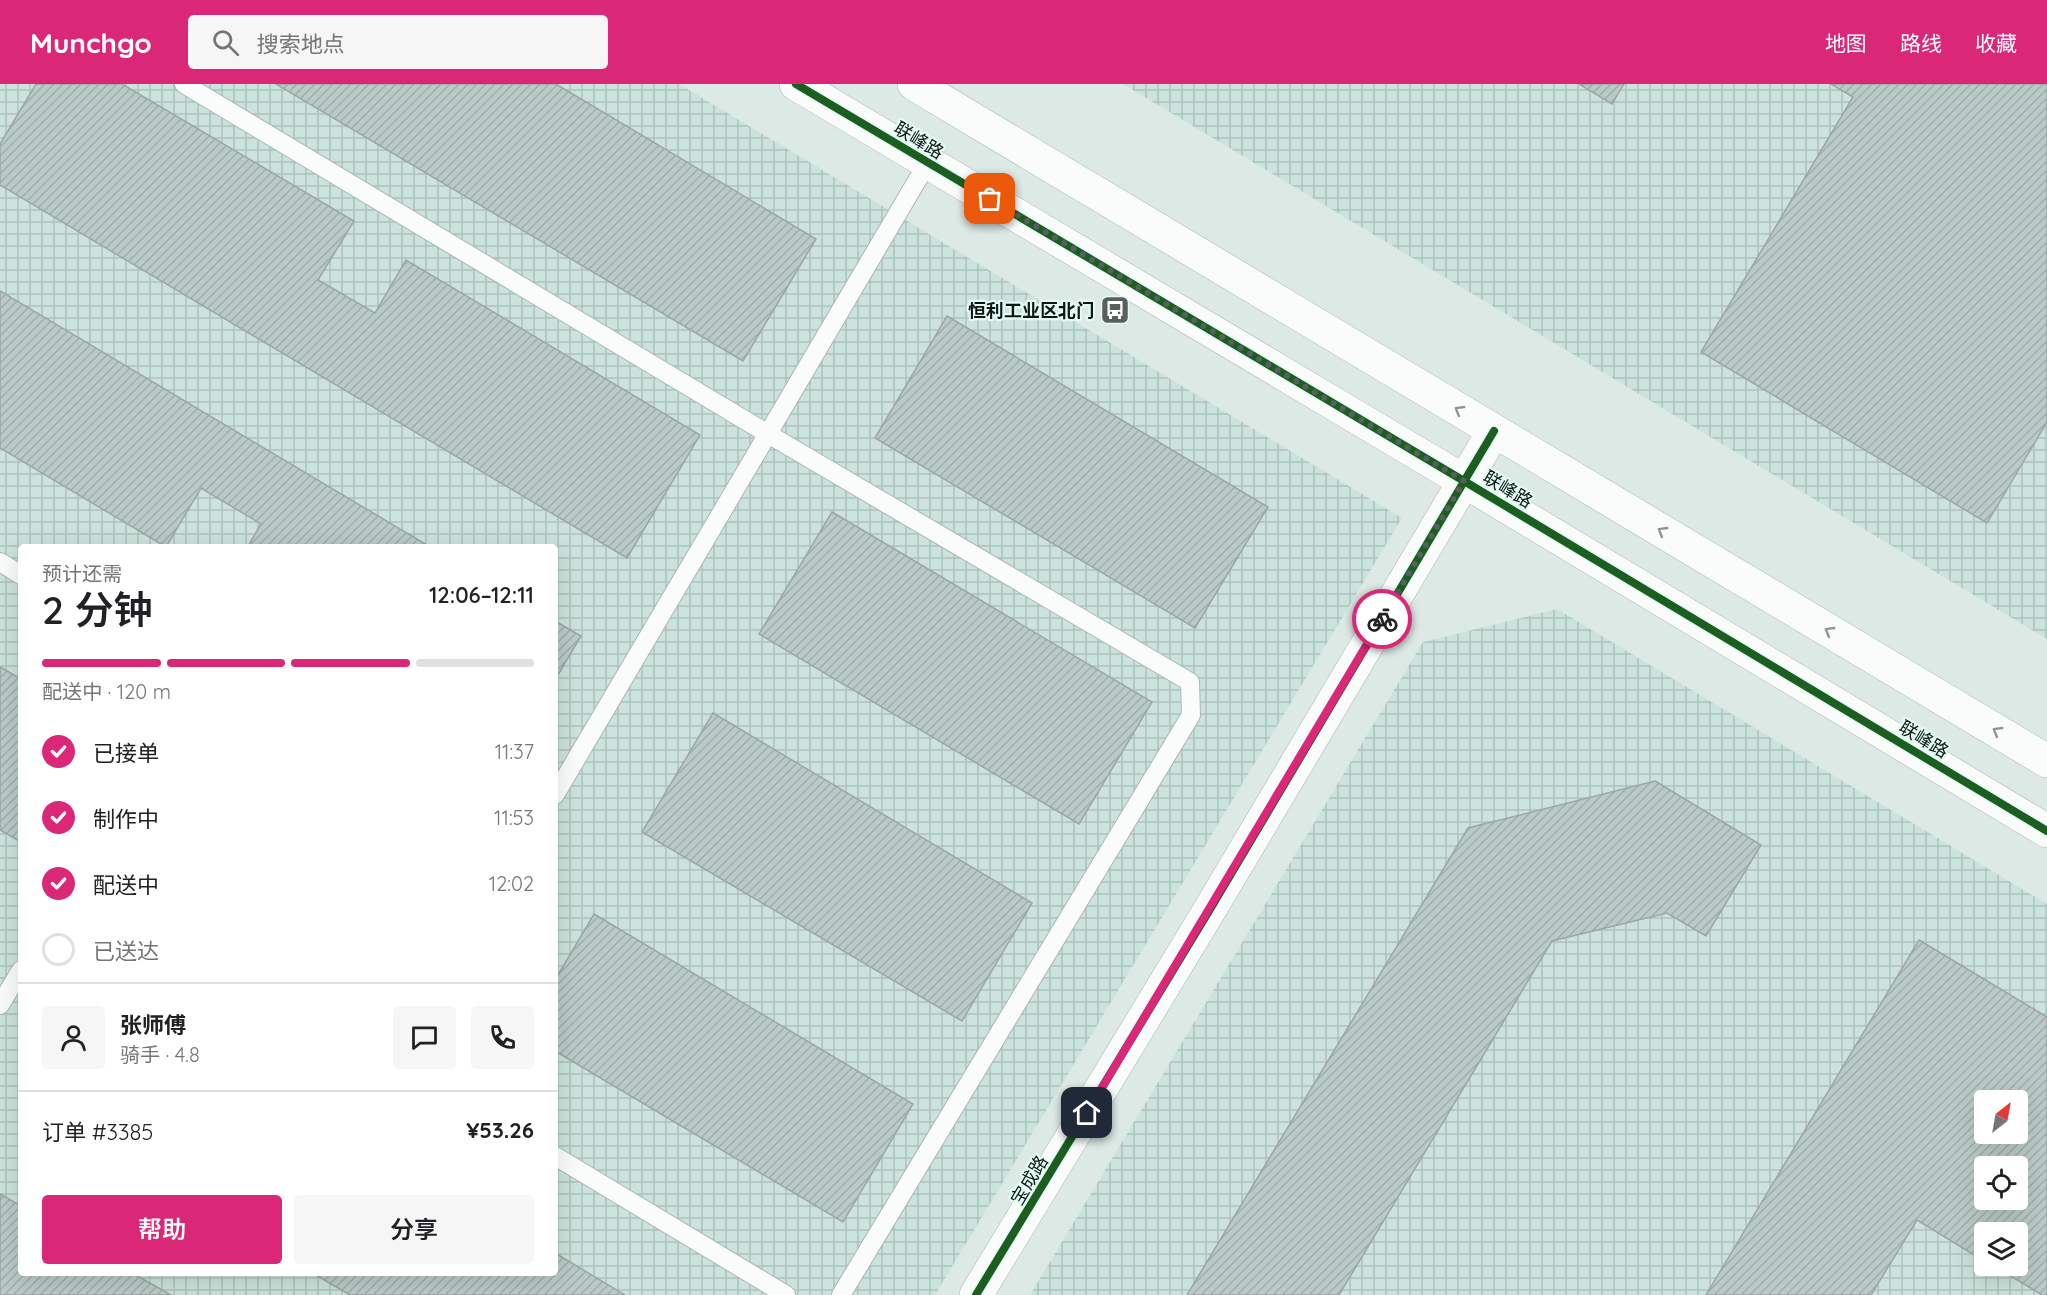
<!DOCTYPE html>
<html lang="zh">
<meta charset="utf-8">
<style>
:root{--surface:#fff;--page:#f6f6f6;--text:#202124;--muted:#757577;--line:#e0e0e0;--accent:#db2777}
body{margin:0;font-family:Quicksand,"Noto Sans SC",sans-serif;background:var(--page);color:var(--text);height:100vh;display:flex;flex-direction:column;font-size:22px;white-space:nowrap}
*{box-sizing:border-box;margin:0}
p{font-size:20px;color:var(--muted)}
.icon{flex:none;width:33px;height:33px;fill:none;stroke:currentColor;stroke-width:2;stroke-linecap:round;stroke-linejoin:round}
.map{position:relative;flex:1;overflow:hidden}
.drawer{position:absolute;left:18px;top:460px;width:540px;height:732px;display:flex;flex-direction:column;background:var(--surface);border-radius:6px;box-shadow:0 6px 24px #0002}
.drawer>*{flex:none}
.needle{width:39px;rotate:31deg}
.controls{position:absolute;left:1974px;top:1006px;display:grid;gap:12px}
.controls a{display:grid;place-items:center;width:54px;height:54px;border-radius:6px;background:var(--surface);box-shadow:0 6px 24px #0002;font-size:30px}
.pin{position:absolute;display:grid;place-items:center;width:51px;height:51px;color:#fff;margin:-26px;border-radius:12px;box-shadow:0 3px 9px #0006}
.courier{position:absolute;display:grid;place-items:center;width:60px;height:60px;margin:-30px;border:4px solid #db2777;border-radius:50%;background:#fff;color:#222;box-shadow:0 2px 8px #0007}
.head em{font-style:normal;font-weight:600}
.head div{display:flex;flex-direction:column-reverse}
.head{display:flex;align-items:center;justify-content:space-between;height:102px;padding:0 24px}
h1{font-size:39px;font-weight:600;line-height:45px}
.bar{display:grid;grid-template-columns:repeat(4,1fr);gap:9px 6px;align-content:center;height:72px;padding:0 24px}
.bar i{height:8px;border-radius:4px;background:var(--line)}
.bar .on{background:var(--accent)}
.bar p{grid-column:span 4}
.line{display:flex;align-items:center;gap:15px;padding:0 24px;border-top:2px solid var(--line)}
.line div{flex:1}
.round{display:grid;place-items:center;flex:none;width:63px;height:63px;border-radius:6px;background:var(--page)}
ol{padding:0 24px;list-style:none}
li{display:flex;align-items:center;gap:18px;height:66px}
li p{margin-inline-start:auto}
li .icon{padding:6px;border-radius:50%;background:var(--accent);color:#fff;stroke-width:4}
li:last-child{color:var(--muted)}
li i{width:33px;height:33px;border:3px solid var(--line);border-radius:50%}
.cta{display:flex;gap:12px;margin-top:auto;padding:12px 24px}
.cta a{flex:1;height:69px;border-radius:6px;background:var(--accent);color:#fff;font-size:24px;font-weight:600;line-height:69px;text-align:center}
.cta a+a{background:var(--page);color:var(--text)}
header{display:flex;align-items:center;gap:36px;box-sizing:border-box;height:84px;padding:0 30px;background:var(--accent);color:#fff}
header strong{font-size:28px}
nav{display:flex;gap:33px;margin-inline-start:auto;font-size:21px}
.search{width:420px;height:54px;background:var(--page);display:flex;align-items:center;gap:15px;box-sizing:border-box;padding:0 21px;border-radius:6px;color:var(--muted);font-size:22px}
.map>svg:first-child{display:block}
.industrial{fill:url(#industrial-grid);fill-rule:evenodd}
.building{fill:url(#building-hatch);stroke:#9da6a4;stroke-width:1.5;fill-rule:evenodd}
.lines{fill:none;stroke-linecap:round;stroke-linejoin:round}
.lane-casing{stroke:#acb6b3;stroke-width:20}
.secondary-casing{stroke:#acb6b3;stroke-width:34}
.lane{stroke:#fafcfb;stroke-width:18}
.secondary{stroke:#fafcfb;stroke-width:33}
.cycleway-casing{stroke:#e4fbf5;stroke-width:11}
.cycleway{stroke:#1b5e20;stroke-width:8}
.oneway{stroke:#909594}
.done{stroke:#57605e;stroke-width:6;stroke-dasharray:0 10.8}
.route{stroke:#db2777;stroke-width:8}
.labels{text-anchor:middle;dominant-baseline:central;stroke-width:4.5;stroke-linejoin:round;paint-order:stroke}
.street-label{font-size:18px;fill:#0f1715;stroke:#e4fbf5}
.poi-label{font-size:18px;font-weight:bold;fill:#0f1715;stroke:#e4fbf5;text-anchor:end}
</style>
<header>
<strong>Munchgo</strong>
<div class="search"><svg class="icon" aria-label="search" viewBox="0 0 24 24"><circle cx="10" cy="10" r="6"/><path d="M15 15l6 6"/></svg>搜索地点</div>
<nav><a>地图</a><a>路线</a><a>收藏</a></nav>
</header>
<div class="map">
<svg width="2047" height="1211" viewBox="0 0 2047 1211">
<defs>
<pattern id="industrial-grid" width="8" height="8" patternUnits="userSpaceOnUse" patternTransform="scale(1.5)"><rect width="8" height="8" fill="#cbe3dc"/><path d="M0 4h8M4 0v8" fill="none" stroke="#adc2bc"/></pattern>
<pattern id="building-hatch" width="6" height="6" patternUnits="userSpaceOnUse" patternTransform="scale(1.5)"><rect width="6" height="6" fill="#bacbc7"/><path d="M-1 1l2-2M0 6l6-6M5 7l2-2" fill="none" stroke="#9faeaa"/></pattern>
</defs>
<rect width="100%" height="100%" fill="#dce9e5"/>
<!-- industrial -->
<g class="industrial">
<path d="M0,0H679L1402,434L935,1211H0ZM21,464H555V1190H21Z"/>
<polygon points="1123,0 2047,0 2047,555"/>
<path d="M1557,525L2047,820V1211H1030L1423,558ZM1984,1017H2018V1050H1984ZM1984,1083H2018V1116H1984ZM1984,1149H2018V1182H1984Z"/>
</g>
<!-- building -->
<g class="building">
<polygon points="36,0 122,0 354,137 318,196 375,229 406,176 700,351 627,474 0,101 0,60"/>
<polygon points="276,0 556,0 816,155 743,277"/>
<polygon points="1579,0 1624,0 1612,20"/>
<polygon points="1831,0 2047,0 2047,338 1987,439 1701,268 1853,13"/>
<polygon points="0,207 432,464 247,464 261,440 201,404 166,463 0,364"/>
<polygon points="947,232 1268,423 1195,544 875,354"/>
<polygon points="832,428 1152,618 1079,740 759,550"/>
<polygon points="555,537 581,552 555,596"/>
<polygon points="0,583 21,595 21,758 0,746"/>
<polygon points="713,629 1032,819 962,937 642,748"/>
<polygon points="1655,697 1761,761 1706,852 1667,829 1552,857 1339,1211 1187,1211 1468,744"/>
<polygon points="594,830 913,1020 843,1138 555,967 555,896"/>
<path d="M1919,856L2047,933V1211H2042L1994,1182H2018V1149H1984V1177L1917,1136L1871,1211H1706ZM1984,1017H2018V1050H1984ZM1984,1083H2018V1116H1984Z"/>
<polygon points="0,1110 21,1122 21,1190 134,1190 171,1211 0,1211"/>
<polygon points="555,1169 625,1211 350,1211 314,1190 555,1190"/>
</g>
<g class="lines">
<!-- lane casing -->
<g class="lane-casing">
<g id="lane">
<polyline points="184,0 768,350 1190,598 1191,631 841,1211"/>
<polyline points="0,478 21,491"/>
<polyline points="555,711 928,78"/>
<polyline points="0,921 21,886"/>
<polyline points="555,1072 786,1211"/>
</g>
</g>
<!-- secondary casing -->
<g class="secondary-casing">
<g id="secondary">
<polyline points="796,0 1464,397 2047,747"/>
<polyline points="914,0 2047,677"/>
<polyline points="976,1211 1209,827 1494,347"/>
</g>
</g>
<!-- lane -->
<use href="#lane" class="lane"/>
<!-- secondary -->
<use href="#secondary" class="secondary"/>
<!-- cycleway casing -->
<g class="cycleway-casing">
<g id="cycleway">
<polyline points="796,0 1464,397 2047,747"/>
<polyline points="976,1211 1209,827 1494,347"/>
</g>
</g>
<!-- cycleway -->
<use href="#cycleway" class="cycleway"/>
</g>
<!-- one-way arrows -->
<defs><path id="oneway-chevron" d="M-2-3.5L2.5 0L-2 3.5" fill="none" stroke-width="1.6" stroke-linecap="round" stroke-linejoin="round" transform="scale(1.5)"/></defs>
<g class="oneway">
<use href="#oneway-chevron" transform="translate(1459 326) rotate(-149)"/>
<use href="#oneway-chevron" transform="translate(1662 447) rotate(-149)"/>
<use href="#oneway-chevron" transform="translate(1829 547) rotate(-149)"/>
<use href="#oneway-chevron" transform="translate(1997 647) rotate(-149)"/>
</g>
<g class="lines">
<!-- done -->
<polyline class="done" points="990,115 1464,397 1382,535"/>
<!-- route -->
<polyline class="route" points="1087,1029 1382,535"/>
</g>
<!-- icons -->
<defs>
<g id="bus-square" transform="scale(1.5)"><rect x="-9" y="-9" width="18" height="18" rx="4" fill="#57605e" stroke="#e4fbf5"/><path d="M-5-6H5V4H4V6H2V4H-2V6H-4V4H-5ZM-3.5-4V0h7V-4ZM-3.5 1.2v1.5H-2V1.2ZM2 1.2v1.5H3.5V1.2Z" fill="#fff"/></g>
</defs>
<g fill-rule="evenodd">
<use href="#bus-square" x="1115" y="226"/>
</g>
<g class="labels">
<!-- street labels -->
<g class="street-label">
<text transform="translate(919 56) rotate(31)">联峰路</text>
<text transform="translate(1508 405) rotate(31)">联峰路</text>
<text transform="translate(1924 655) rotate(31)">联峰路</text>
<text transform="translate(1029 1096) rotate(-59)">宝成路</text>
</g>
<!-- poi labels -->
<g class="poi-label">
<text x="1094" y="226">恒利工业区北门</text>
</g>
</g>
</svg>
<div class="controls">
<a><svg class="needle" viewBox="-14 -14 28 28"><path d="M0-13l5 13h-10z" fill="#e53935"/><path d="M0 13l5-13h-10z" fill="#757577"/></svg></a>
<a><svg class="icon" aria-label="locate" viewBox="0 0 24 24"><circle cx="12" cy="12" r="6"/><path d="M12 2v4M12 18v4M2 12h4M18 12h4"/></svg></a>
<a><svg class="icon" aria-label="layers" viewBox="0 0 24 24"><path d="M12 4l9 5-9 5-9-5zM3 14l9 5 9-5"/></svg></a>
</div>
<div class="pin" style="left:990px;top:115px;background:#ea580c"><svg class="icon" aria-label="bag" viewBox="0 0 24 24"><path d="M5 8h14l-1 12H6zM9 8a3 3 0 0 1 6 0"/></svg></div>
<div class="pin" style="left:1087px;top:1029px;background:#1f2937"><svg class="icon" aria-label="home" viewBox="0 0 24 24"><path d="M3 11l9-7 9 7M6 9v11h12V9"/></svg></div>
<div class="courier" style="left:1382px;top:535px"><svg class="icon" aria-label="bike" viewBox="0 0 24 24"><circle cx="6" cy="16" r="4"/><circle cx="18" cy="16" r="4"/><path d="M6 16l4-8h5l3 8M10 8l3 8H6M13 5h3"/></svg></div>
<section class="drawer">
<div class="head"><div><h1>2 分钟</h1><p>预计还需</p></div><em>12:06–12:11</em></div>
<div class="bar"><i class="on"></i><i class="on"></i><i class="on"></i><i></i><p>配送中 · 120 m</p></div>
<ol>
<li><svg class="icon" aria-label="check" viewBox="0 0 24 24"><path d="M5 12l5 5 9-10"/></svg>已接单<p>11:37</p></li>
<li><svg class="icon" aria-label="check" viewBox="0 0 24 24"><path d="M5 12l5 5 9-10"/></svg>制作中<p>11:53</p></li>
<li><svg class="icon" aria-label="check" viewBox="0 0 24 24"><path d="M5 12l5 5 9-10"/></svg>配送中<p>12:02</p></li>
<li><i></i>已送达</li>
</ol>
<div class="line" style="height:108px"><a class="round"><svg class="icon" aria-label="person" viewBox="0 0 24 24"><circle cx="12" cy="8" r="4"/><path d="M4 21q1-7 8-7t8 7"/></svg></a><div><b>张师傅</b><p>骑手 · 4.8</p></div><a class="round"><svg class="icon" aria-label="chat" viewBox="0 0 24 24"><path d="M4 5h16v11H9l-5 4z"/></svg></a><a class="round"><svg class="icon" aria-label="phone" viewBox="0 0 24 24"><path d="M5 4h4l2 5-3 2q2 4 5 5l2-3 5 2v4C11 20 4 13 5 4z"/></svg></a></div>
<div class="line" style="height:78px"><div>订单 #3385</div><b>¥53.26</b></div>
<div class="cta"><a>帮助</a><a>分享</a></div>
</section>
</div>
